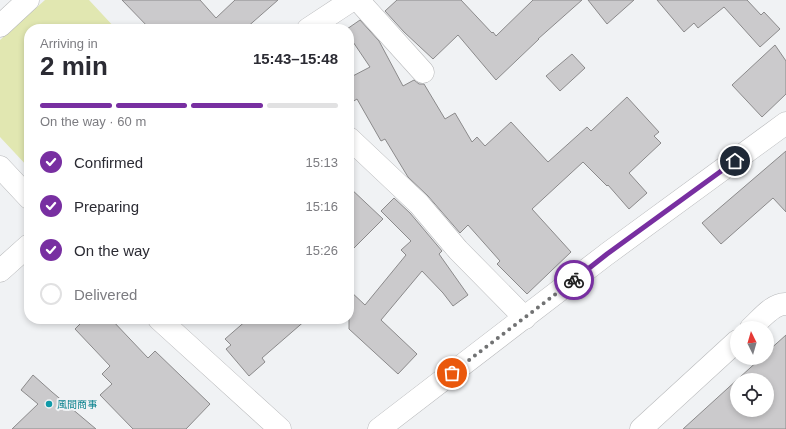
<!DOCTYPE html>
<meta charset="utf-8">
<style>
:root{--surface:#fff;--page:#f2f2f3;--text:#2b2b33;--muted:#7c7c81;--line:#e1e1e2;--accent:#782fa1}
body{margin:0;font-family:Arial,"Noto Sans JP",sans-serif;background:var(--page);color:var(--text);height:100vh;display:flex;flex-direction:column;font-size:15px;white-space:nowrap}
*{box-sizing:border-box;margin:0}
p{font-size:13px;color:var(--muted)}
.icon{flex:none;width:22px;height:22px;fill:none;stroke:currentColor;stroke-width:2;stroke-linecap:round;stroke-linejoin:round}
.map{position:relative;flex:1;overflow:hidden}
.panel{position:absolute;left:24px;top:24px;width:330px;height:300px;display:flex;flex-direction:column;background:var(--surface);border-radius:16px;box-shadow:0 2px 6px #0003}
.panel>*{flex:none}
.needle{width:26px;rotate:355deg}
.buttons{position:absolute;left:730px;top:321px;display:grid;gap:8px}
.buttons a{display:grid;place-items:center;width:44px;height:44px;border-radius:50%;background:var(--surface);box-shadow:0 2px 6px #0003;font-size:20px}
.pin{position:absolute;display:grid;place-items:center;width:34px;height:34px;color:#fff;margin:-17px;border:2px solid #fff;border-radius:50%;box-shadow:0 1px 4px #0007}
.courier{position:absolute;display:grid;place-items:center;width:40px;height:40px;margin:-20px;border:3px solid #782fa1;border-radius:50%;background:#fff;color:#222;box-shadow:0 1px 5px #0007}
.headline em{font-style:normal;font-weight:700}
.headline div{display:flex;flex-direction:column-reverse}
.headline{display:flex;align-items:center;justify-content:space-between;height:68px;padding:0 16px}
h1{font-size:26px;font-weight:700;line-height:30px}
.bar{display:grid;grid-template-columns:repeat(4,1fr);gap:6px 4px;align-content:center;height:48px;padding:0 16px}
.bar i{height:5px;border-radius:3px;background:var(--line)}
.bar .active{background:var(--accent)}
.bar p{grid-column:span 4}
ol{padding:0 16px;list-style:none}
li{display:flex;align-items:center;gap:12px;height:44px}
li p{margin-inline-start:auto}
li .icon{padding:4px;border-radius:50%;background:var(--accent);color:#fff;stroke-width:4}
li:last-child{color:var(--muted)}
li i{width:22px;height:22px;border:2px solid var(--line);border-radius:50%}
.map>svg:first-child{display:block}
.green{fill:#e1e7b1}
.building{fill:#cbcacc;stroke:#8b8a8b;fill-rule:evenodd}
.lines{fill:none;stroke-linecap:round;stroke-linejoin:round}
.minor-casing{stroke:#b8b9bb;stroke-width:23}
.major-casing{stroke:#b8b9bb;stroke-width:23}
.minor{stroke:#fff;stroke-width:22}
.major{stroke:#fff;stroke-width:22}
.done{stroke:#717273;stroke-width:4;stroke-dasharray:0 7.2}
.route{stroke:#782fa1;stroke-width:5}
.culture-dot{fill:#0f9aa8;stroke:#f0f2f4;stroke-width:1.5}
.labels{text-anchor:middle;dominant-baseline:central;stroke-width:4;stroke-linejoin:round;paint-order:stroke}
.culture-label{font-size:10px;fill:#0d838f;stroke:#f0f2f4;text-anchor:start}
</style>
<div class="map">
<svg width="786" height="429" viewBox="0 0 786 429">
<rect width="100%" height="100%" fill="#f0f2f4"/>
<!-- green -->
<polygon class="green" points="45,0 89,0 116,29 29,29 29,168 0,137 0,40"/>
<!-- building -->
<g class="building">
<polygon points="122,0 200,0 216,18 235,0 278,0 245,29 150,29"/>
<polygon points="397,0 461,0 492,33 493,32 496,36 533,0 582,0 538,39 539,39 496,80 458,35 433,59 404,32 385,11"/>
<polygon points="588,0 634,0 607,24"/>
<polygon points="657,0 747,0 761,15 764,12 780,29 760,47 724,7 698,28 694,23 684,32"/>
<polygon points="360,20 379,41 403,86 414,80 419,84 424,84 445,119 455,113 472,142 477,137 485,146 511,122 548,162 587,127 591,131 627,97 659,132 654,136 661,143 629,173 647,193 629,209 608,185 607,186 583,162 532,209 571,252 527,294 497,264 500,261 468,225 460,233 428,196 408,177 385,139 381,141 357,99 349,104 349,78 370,67 349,36 349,29 347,29"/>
<polygon points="775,45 786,61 786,94 762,117 732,85"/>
<polygon points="572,54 585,68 560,91 546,76"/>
<polygon points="786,151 786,212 773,198 721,244 702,223"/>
<polygon points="349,187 383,219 349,253"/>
<polygon points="394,198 410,213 442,251 439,254 468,295 453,306 443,293 422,271 381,320 417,354 398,374 349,329 349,290 365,305 406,255 401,250 411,241 381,211"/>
<polygon points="85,319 111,319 148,358 155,351 210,404 186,429 133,429 100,395 112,384 102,374 110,366 75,329"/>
<polygon points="248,319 307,319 262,358 265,362 249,376 226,349 231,345 225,339"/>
<path d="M786,335V429H683L761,358H767V352ZM737,380H767V410H737Z"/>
<polygon points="33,375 52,392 96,429 12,429 38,404 21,390"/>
</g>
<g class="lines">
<!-- minor casing -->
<g class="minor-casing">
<g id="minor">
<polyline points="358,0 423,72"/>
<polyline points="0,26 28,0"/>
<polyline points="308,29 352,0"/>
<polyline points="349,138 419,204 458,250 525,318"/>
<polyline points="0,167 29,198"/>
<polyline points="0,271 29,245"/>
<polyline points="159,319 280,429"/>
<path d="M751,328C760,320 773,303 786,304"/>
<polyline points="641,429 737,341"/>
</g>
</g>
<!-- major casing -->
<g class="major-casing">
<polyline id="major" points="379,429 607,254 786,123"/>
</g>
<!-- minor -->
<use href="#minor" class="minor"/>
<!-- major -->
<use href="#major" class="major"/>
</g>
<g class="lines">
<!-- done -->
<polyline class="done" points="452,373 574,280"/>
<!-- route -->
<polyline class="route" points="574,280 607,254 735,161"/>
</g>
<!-- markers -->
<circle class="culture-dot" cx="49" cy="404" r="4"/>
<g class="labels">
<!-- culture labels -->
<g class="culture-label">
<text x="57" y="404">風間商事</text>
</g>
</g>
</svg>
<div class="buttons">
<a><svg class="needle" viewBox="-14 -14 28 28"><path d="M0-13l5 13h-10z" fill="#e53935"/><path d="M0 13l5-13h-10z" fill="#7c7c81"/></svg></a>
<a><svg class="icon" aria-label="locate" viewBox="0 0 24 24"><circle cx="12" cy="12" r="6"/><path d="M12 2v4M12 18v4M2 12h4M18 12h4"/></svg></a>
</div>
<div class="pin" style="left:452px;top:373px;background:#ea580c"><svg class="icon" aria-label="bag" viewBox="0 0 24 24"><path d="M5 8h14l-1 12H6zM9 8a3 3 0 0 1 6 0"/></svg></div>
<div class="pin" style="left:735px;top:161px;background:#1f2937"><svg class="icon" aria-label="home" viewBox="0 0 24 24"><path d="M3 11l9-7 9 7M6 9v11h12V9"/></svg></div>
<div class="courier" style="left:574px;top:280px"><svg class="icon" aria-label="bike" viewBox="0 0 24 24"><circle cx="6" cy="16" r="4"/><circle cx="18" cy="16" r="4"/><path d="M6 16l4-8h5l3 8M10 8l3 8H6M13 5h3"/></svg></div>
<section class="panel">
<div class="headline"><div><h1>2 min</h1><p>Arriving in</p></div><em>15:43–15:48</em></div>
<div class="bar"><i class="active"></i><i class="active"></i><i class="active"></i><i></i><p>On the way · 60 m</p></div>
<ol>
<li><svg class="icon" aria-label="check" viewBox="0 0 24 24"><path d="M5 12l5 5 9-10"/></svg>Confirmed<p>15:13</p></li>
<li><svg class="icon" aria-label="check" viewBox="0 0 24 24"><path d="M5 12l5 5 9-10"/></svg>Preparing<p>15:16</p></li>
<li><svg class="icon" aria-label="check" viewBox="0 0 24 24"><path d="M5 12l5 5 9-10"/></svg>On the way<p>15:26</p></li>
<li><i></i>Delivered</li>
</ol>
</section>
</div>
